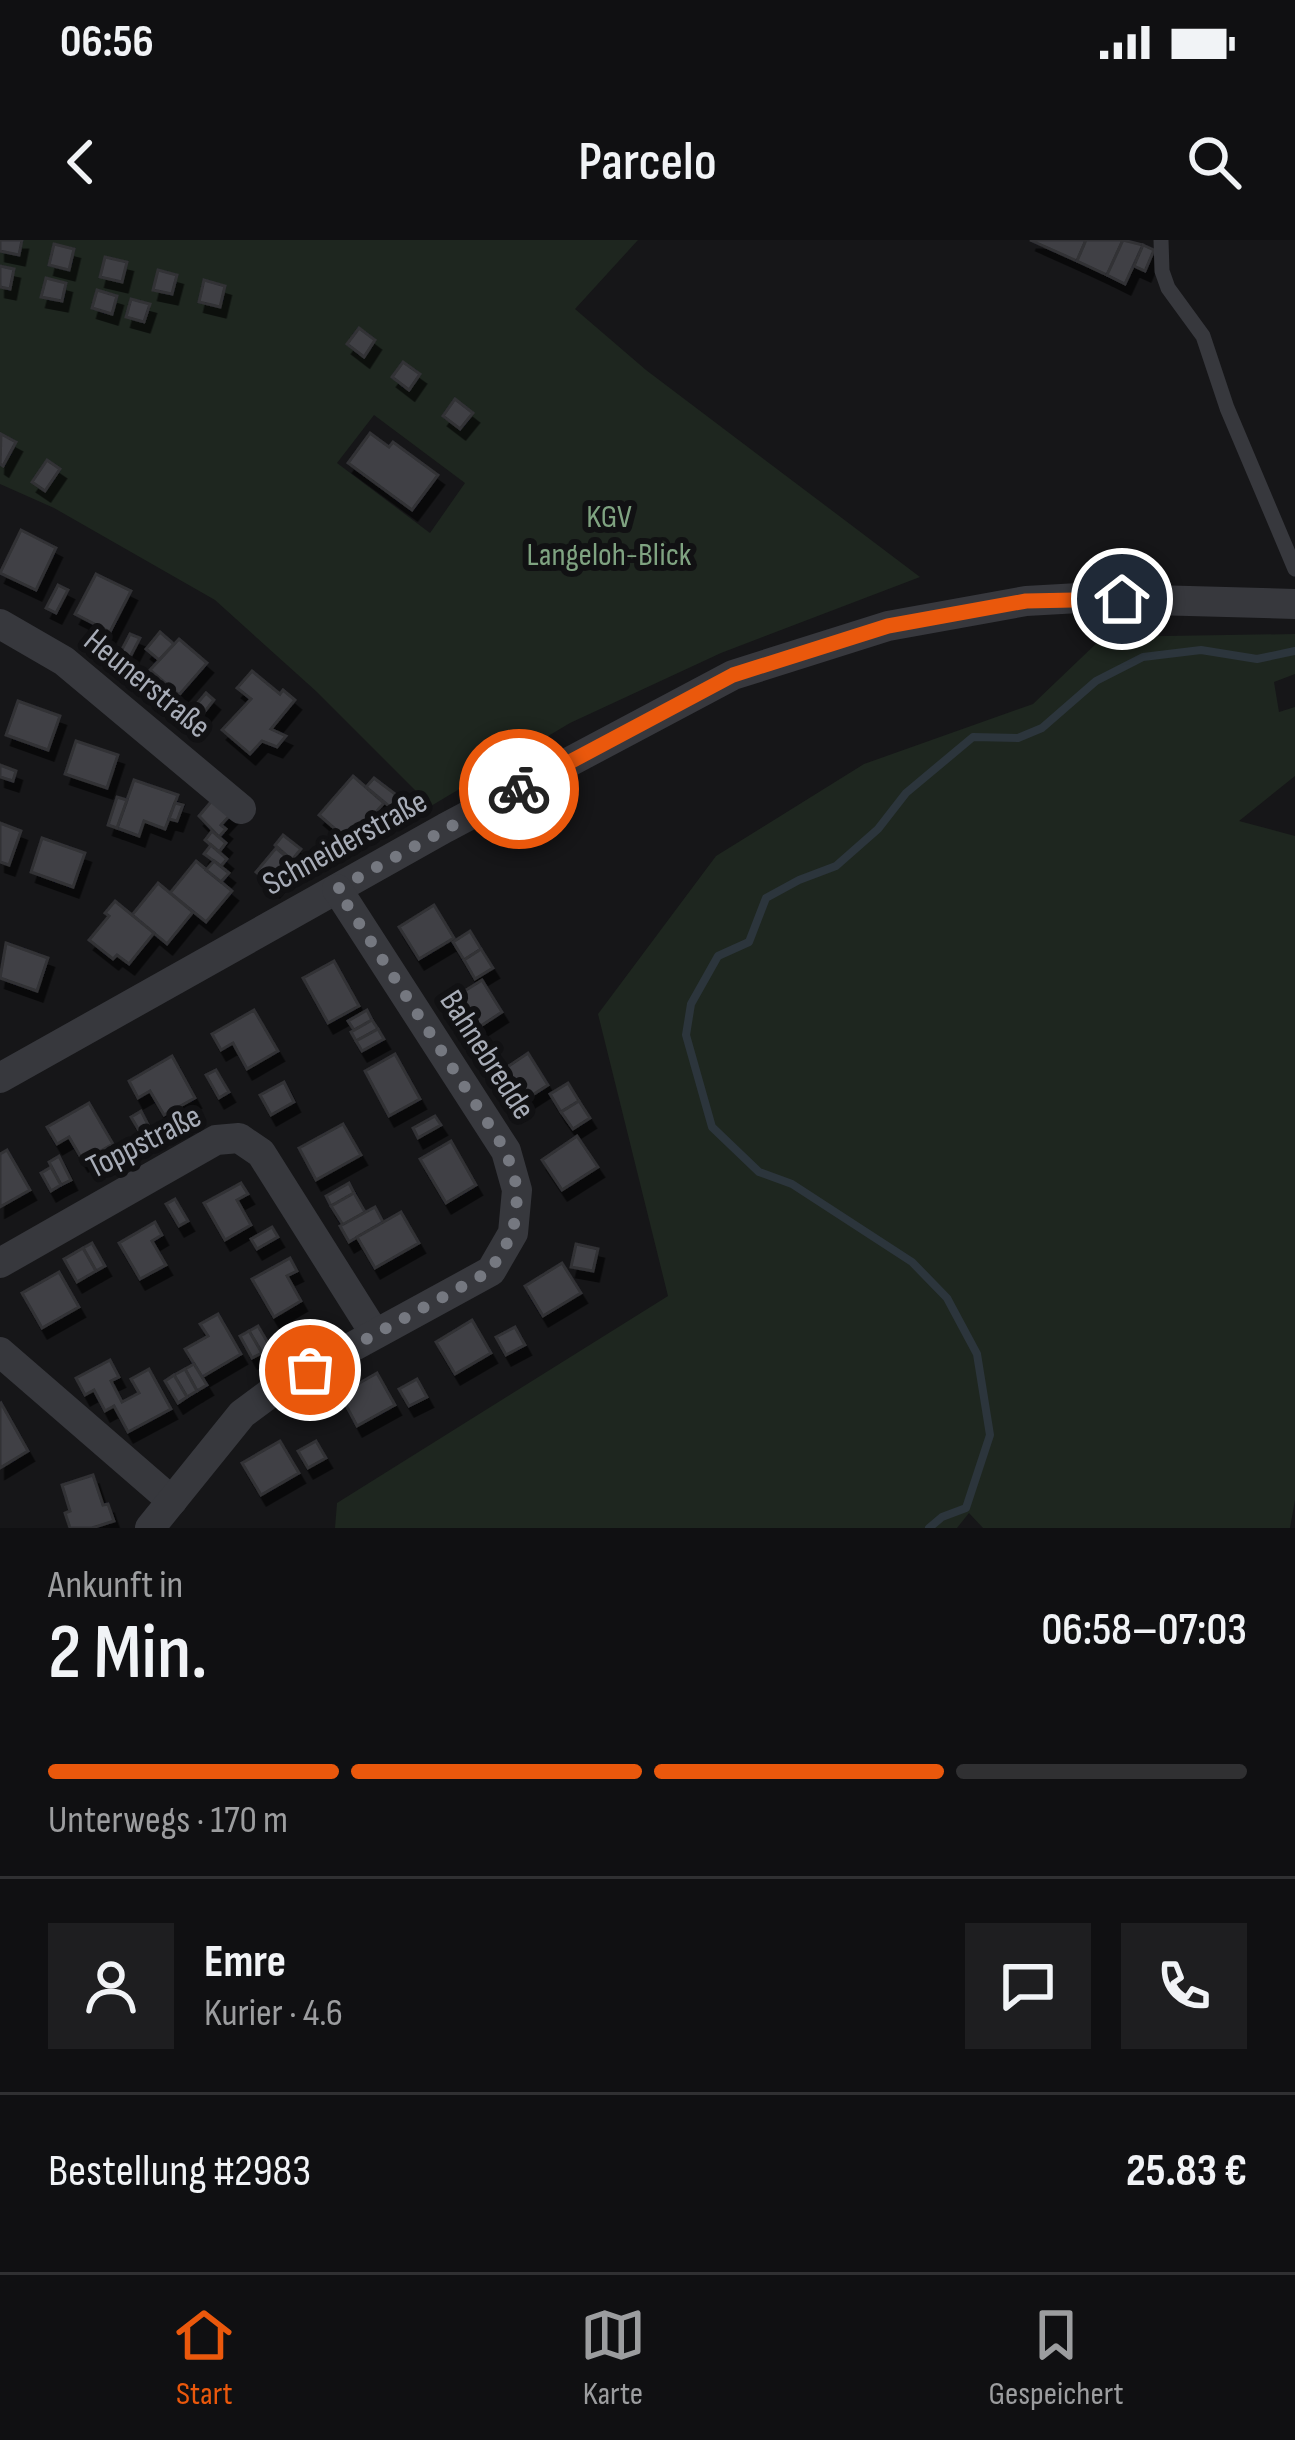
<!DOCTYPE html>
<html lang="de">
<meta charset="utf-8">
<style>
:root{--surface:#101012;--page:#1e1e20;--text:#f1f3f6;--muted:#9c9d9f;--line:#303032;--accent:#ea580c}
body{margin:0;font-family:"Sofia Sans Condensed",sans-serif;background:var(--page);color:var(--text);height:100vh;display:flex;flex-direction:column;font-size:45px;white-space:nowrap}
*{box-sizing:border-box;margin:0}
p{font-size:39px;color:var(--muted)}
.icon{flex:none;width:66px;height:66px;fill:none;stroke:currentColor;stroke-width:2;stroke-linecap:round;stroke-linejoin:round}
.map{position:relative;height:1288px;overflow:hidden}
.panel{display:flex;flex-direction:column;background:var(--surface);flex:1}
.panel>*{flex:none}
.pin{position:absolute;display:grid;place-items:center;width:102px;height:102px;color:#fff;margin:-51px;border:6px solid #fff;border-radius:50%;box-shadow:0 3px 12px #0007}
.courier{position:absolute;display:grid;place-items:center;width:120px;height:120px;margin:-60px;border:9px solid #ea580c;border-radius:50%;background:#fff;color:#222;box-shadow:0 3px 15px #0007}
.overview em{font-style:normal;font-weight:600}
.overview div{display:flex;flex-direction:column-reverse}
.overview{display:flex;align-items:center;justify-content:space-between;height:204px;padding:0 48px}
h1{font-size:78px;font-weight:600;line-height:90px}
.bar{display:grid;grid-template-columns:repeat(4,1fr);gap:18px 12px;align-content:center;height:144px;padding:0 48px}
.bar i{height:15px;border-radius:9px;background:var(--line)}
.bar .on{background:var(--accent)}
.bar p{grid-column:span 4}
.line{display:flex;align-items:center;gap:30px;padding:0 48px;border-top:3px solid var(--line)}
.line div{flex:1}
.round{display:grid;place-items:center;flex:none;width:126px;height:126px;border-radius:0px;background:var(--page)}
.status{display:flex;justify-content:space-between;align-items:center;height:84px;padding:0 60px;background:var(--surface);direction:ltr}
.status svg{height:33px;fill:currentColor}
header{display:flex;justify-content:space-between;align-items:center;height:156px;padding:0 48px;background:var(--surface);font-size:54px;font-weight:600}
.dock{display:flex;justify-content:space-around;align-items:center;height:168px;border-top:3px solid var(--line);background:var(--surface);font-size:33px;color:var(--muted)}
.dock a{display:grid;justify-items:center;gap:6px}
.dock .on{color:var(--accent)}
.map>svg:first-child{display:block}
.green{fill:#1e261f;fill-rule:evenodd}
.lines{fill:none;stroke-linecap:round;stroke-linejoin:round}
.stream{stroke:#2c353c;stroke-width:8}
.building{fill:#404145;stroke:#303034;stroke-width:3;filter:url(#shadow)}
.lane{stroke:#37383d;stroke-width:15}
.street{stroke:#37383d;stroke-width:30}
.done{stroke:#757880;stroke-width:12;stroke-dasharray:0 21.6}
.route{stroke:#ea580c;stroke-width:15}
.labels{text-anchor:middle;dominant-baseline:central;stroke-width:12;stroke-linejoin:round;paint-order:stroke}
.park-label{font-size:33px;fill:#7fa381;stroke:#111113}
.street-label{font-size:33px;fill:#a8adb8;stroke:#111113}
</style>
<div class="status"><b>06:56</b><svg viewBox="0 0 49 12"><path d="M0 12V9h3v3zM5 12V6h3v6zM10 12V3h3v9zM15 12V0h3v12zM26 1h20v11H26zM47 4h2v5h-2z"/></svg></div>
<header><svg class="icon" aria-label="back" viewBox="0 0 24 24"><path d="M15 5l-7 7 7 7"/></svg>Parcelo<svg class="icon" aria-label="search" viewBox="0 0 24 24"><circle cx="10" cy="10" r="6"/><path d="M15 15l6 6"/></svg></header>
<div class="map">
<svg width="1295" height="1288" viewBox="0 0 1295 1288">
<defs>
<filter id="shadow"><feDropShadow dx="5.5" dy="10" stdDeviation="0" flood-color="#0009"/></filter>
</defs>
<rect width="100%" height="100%" fill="#161618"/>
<!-- green -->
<g class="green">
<path d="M0,0H638L575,69L646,130L920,337L721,413L570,483L431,566L317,452L215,360L54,268L0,244ZM374,175L465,243L430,293L337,223Z"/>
<polygon points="1295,394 1295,434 1274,442 1279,472 1295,467 1295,536 1239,581 1295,596 1295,1260 1290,1288 983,1288 969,1273 957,1288 335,1288 337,1263 668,1056 598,774 716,616 864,524 1033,464 1103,397"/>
</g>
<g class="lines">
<!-- stream -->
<polyline class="stream" points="929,1288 942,1277 966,1268 990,1195 977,1114 947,1058 912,1022 792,944 759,932 712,887 686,795 691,764 718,716 749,702 766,658 799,640 836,626 878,589 906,553 973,497 1018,498 1042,488 1096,441 1143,417 1201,410 1257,419 1295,411"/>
</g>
<!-- building -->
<g class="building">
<polygon points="0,0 22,0 19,15 0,11"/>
<polygon points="1030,0 1086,0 1077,21"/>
<polygon points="1086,0 1123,0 1107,35 1077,21"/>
<polygon points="1123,0 1143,5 1125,44 1107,35"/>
<polygon points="54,4 74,9 69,30 49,25"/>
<polygon points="1143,5 1154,10 1145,31 1134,26"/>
<polygon points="105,17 127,22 122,42 100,37"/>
<polygon points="0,26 14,29 10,49 0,47"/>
<polygon points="158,30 177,35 172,54 153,50"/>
<polygon points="46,38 66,43 62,61 41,57"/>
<polygon points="204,40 225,46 220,67 199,62"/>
<polygon points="97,50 117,56 112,74 92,68"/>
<polygon points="131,59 150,64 144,82 126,77"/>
<polygon points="359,88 375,100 364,117 347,104"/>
<polygon points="403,122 420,134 409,150 392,137"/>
<polygon points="455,159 473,173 460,189 443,176"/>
<polygon points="370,193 389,207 393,202 438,235 412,270 348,223"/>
<polygon points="1,194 16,202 3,226 0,224"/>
<polygon points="47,220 60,229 45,251 32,242"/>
<polygon points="21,290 56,308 36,350 0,333"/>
<polygon points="96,334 131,351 110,392 75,374"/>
<polygon points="58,345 68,350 56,373 46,368"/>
<polygon points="160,392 174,404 159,420 146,409"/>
<polygon points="130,394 140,398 128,421 118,417"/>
<polygon points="179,399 207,423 179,455 150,430"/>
<polygon points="252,431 280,454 283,450 295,460 271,489 286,496 277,507 262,501 250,514 222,490 251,459 237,448"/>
<polygon points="206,453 214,460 198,480 189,473"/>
<polygon points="18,461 60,476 48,510 6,495"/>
<polygon points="76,501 118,515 107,548 65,534"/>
<polygon points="0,525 16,531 13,541 0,537"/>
<polygon points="353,536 384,563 350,602 319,575"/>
<polygon points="374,538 399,557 390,567 366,547"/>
<polygon points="134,540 178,555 165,589 144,581 139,596 117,588"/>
<polygon points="117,557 127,560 117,588 108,585"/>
<polygon points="215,557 233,572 221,585 226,589 219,597 199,576"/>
<polygon points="175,563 183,565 177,581 169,579"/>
<polygon points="0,583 21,591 9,625 0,622"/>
<polygon points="212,591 226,603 219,612 205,600"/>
<polygon points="283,595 301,609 292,620 275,605"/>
<polygon points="42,598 85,613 73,647 31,632"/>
<polygon points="211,605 227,619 221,626 204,614"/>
<polygon points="276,608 294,623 274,647 256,632"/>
<polygon points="196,621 232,651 206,682 170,653"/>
<polygon points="214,621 229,633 221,642 206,630"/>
<polygon points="158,643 193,672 167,704 132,675"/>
<polygon points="115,661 154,693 129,724 117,715 113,719 89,700 109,676 105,673"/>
<polygon points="434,665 454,698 419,719 399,687"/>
<polygon points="470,691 481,709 464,720 453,702"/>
<polygon points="6,703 48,718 37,751 0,738"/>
<polygon points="481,709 493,728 475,739 464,720"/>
<polygon points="334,721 359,766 328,783 303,738"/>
<polygon points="482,740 502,772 467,795 447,762"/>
<polygon points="254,770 278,811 247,829 233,803 221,810 212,794"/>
<polygon points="367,770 372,780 354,790 348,781"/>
<polygon points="372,780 378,789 356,801 351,792"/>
<polygon points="378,789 384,799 362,811 356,801"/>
<polygon points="528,813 548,845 514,867 494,836"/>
<polygon points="395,814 420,859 389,876 365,831"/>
<polygon points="172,816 195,858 164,875 150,851 138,858 129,841"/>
<polygon points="216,830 229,852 219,858 206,835"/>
<polygon points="284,842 294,862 271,875 260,855"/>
<polygon points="568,843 579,861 561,872 550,854"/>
<polygon points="579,861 590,878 573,889 561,872"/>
<polygon points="89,863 113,904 83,921 69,897 57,904 47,887"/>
<polygon points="141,871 153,894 144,899 131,877"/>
<polygon points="435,876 441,885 418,898 413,888"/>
<polygon points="343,884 361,915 316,940 299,908"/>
<polygon points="577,896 598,927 562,950 542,920"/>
<polygon points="451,901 476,945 446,963 420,919"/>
<polygon points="7,910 30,950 0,967 0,914"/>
<polygon points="59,916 71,940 61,945 49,922"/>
<polygon points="51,927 61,945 51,951 41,933"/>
<polygon points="241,943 248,954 237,960 251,985 225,1000 204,963"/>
<polygon points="349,943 354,953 331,966 326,956"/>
<polygon points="354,953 365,972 343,985 331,966"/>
<polygon points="175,959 188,981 179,986 166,964"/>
<polygon points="375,967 383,982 349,1002 340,986"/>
<polygon points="401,972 419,1003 375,1028 357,997"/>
<polygon points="155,982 162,995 152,1001 166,1025 140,1039 119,1003"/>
<polygon points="272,987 278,997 257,1009 251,999"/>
<polygon points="92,1003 105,1026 96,1031 83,1008"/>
<polygon points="576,1004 598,1009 593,1031 571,1027"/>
<polygon points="83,1008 96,1031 77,1042 64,1019"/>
<polygon points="290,1018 297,1031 287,1036 301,1061 274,1077 252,1039"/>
<polygon points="562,1023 581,1053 543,1076 525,1046"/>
<polygon points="59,1032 79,1067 42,1088 22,1053"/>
<polygon points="218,1074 241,1114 202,1137 185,1109 208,1096 200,1084"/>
<polygon points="472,1080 491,1113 455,1134 436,1102"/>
<polygon points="258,1086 271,1108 262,1113 249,1091"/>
<polygon points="515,1087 525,1105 506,1115 496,1097"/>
<polygon points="249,1091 262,1113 252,1118 240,1096"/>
<polygon points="110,1120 119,1137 111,1141 122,1162 139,1153 131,1139 149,1129 171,1169 128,1192 114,1166 105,1171 94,1150 85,1155 76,1138"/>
<polygon points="194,1124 207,1145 197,1151 185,1129"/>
<polygon points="185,1129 197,1151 187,1157 174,1135"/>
<polygon points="377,1133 395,1165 357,1186 340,1154"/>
<polygon points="174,1135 187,1157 178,1163 165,1141"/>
<polygon points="417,1139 427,1157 409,1166 399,1149"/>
<polygon points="1,1163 28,1211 0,1228 0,1164"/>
<polygon points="280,1201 299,1233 261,1255 242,1223"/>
<polygon points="316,1201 326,1218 308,1228 298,1211"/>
<polygon points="93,1235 103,1265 108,1264 114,1281 92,1288 70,1288 65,1273 70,1271 62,1245"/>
</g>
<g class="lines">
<!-- lane -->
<polyline class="lane" points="1161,0 1162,31 1168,48 1203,96 1227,168 1295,329"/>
<!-- street -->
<g class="street">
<polyline points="0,384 64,421 241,569"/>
<polyline points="0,838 445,588 733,435 888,386 1026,361 1079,358 1295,364"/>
<polyline points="0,1023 216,900 239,898 261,913 375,1094"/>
<polyline points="0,1112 172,1261"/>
<polyline points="150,1288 242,1174 277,1148 491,1031 513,993 517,950 506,911 337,649"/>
</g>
</g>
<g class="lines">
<!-- done -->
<polyline class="done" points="310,1130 490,1031 513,993 518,950 506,911 337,649 519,549"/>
<!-- route -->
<polyline class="route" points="519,549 733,435 888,386 1026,361 1122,359"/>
</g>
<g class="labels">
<!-- park labels -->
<g class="park-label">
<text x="609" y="277">KGV<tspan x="609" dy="38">Langeloh-Blick</tspan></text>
</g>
<!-- street labels -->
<g class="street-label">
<text transform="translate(147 444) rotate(39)">Heunerstraße</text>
<text transform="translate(345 603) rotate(-29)">Schneiderstraße</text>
<text transform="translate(487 815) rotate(57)">Bahnebredde</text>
<text transform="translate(144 902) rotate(-27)">Toppstraße</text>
</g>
</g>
</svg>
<div class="pin" style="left:310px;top:1130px;background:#ea580c"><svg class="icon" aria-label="bag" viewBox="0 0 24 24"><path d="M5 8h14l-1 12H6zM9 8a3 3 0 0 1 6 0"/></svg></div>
<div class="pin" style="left:1122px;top:359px;background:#1f2937"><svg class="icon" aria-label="home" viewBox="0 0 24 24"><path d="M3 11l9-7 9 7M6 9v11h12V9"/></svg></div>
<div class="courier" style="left:519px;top:549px"><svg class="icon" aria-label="bike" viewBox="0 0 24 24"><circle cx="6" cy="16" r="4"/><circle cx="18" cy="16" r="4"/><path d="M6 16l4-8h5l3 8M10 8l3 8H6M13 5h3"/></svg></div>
</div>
<section class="panel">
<div class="overview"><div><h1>2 Min.</h1><p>Ankunft in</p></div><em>06:58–07:03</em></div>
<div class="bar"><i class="on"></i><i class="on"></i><i class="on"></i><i></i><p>Unterwegs · 170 m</p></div>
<div class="line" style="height:216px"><a class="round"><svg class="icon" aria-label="person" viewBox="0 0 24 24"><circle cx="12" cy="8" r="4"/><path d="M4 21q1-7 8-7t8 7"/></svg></a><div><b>Emre</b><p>Kurier · 4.6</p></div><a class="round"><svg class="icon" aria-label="chat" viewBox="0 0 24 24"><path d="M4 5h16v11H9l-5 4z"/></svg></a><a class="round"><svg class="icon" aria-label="phone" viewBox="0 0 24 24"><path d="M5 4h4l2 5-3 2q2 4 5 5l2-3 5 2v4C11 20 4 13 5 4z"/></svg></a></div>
<div class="line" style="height:156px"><div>Bestellung #2983</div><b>25.83 €</b></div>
</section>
<nav class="dock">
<a class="on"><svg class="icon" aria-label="home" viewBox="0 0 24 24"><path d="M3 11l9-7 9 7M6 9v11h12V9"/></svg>Start</a>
<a><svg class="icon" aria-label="map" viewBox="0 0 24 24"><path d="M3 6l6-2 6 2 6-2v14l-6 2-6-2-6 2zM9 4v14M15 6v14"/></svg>Karte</a>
<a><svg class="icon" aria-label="saved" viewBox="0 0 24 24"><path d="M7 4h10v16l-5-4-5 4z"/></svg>Gespeichert</a>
</nav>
